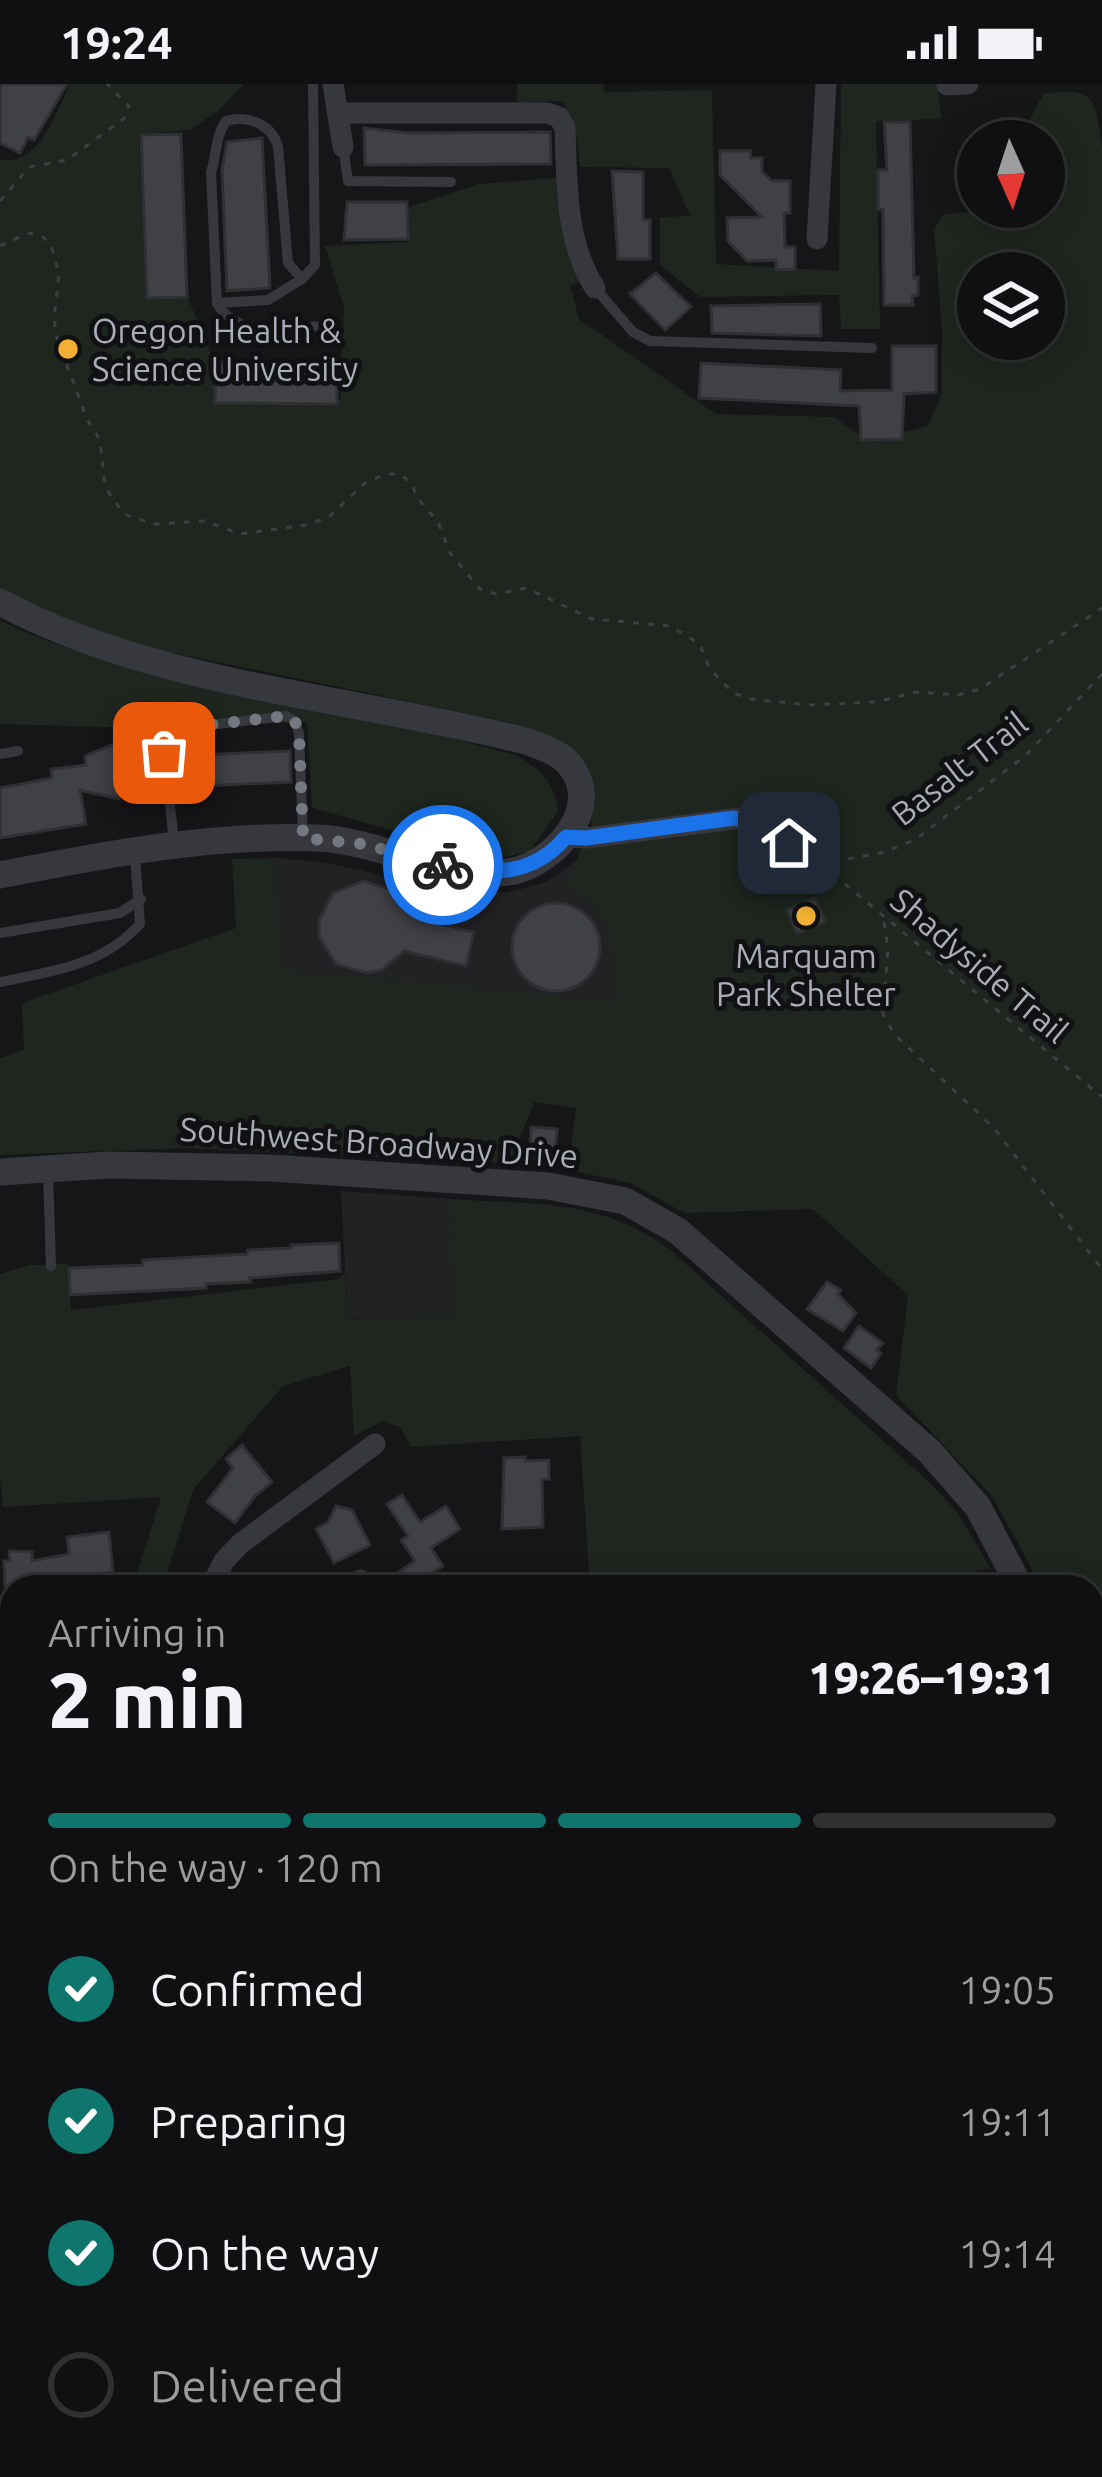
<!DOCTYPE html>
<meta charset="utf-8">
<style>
:root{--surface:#101012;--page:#19191b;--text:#f1f3f6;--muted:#9c9d9f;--line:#303032;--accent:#0f766e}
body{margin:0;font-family:Ubuntu,sans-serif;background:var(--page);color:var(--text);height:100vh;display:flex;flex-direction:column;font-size:45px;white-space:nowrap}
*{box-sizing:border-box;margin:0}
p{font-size:39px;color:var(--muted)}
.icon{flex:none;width:66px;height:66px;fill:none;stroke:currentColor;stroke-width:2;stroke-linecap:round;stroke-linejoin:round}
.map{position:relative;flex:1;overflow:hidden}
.sheet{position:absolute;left:0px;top:1491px;width:1104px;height:903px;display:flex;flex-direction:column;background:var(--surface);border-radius:36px 36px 0 0;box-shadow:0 6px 30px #0003,0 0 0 3px var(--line)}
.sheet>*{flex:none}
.needle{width:78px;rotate:177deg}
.buttons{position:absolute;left:957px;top:36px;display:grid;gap:24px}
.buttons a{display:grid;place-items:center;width:108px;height:108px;border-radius:50%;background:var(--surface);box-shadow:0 6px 30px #0003,0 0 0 3px var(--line);font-size:60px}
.pin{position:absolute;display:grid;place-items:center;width:102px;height:102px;color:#fff;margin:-51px;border-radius:24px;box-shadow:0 6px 18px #0006}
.courier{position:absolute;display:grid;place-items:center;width:120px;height:120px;margin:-60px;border:9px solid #1a73e8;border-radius:50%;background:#fff;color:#222;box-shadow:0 3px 15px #0007}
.summary em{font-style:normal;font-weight:800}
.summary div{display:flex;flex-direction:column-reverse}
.summary{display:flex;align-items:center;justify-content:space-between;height:204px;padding:0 48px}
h1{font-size:78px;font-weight:800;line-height:90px}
.bar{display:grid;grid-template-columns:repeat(4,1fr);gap:18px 12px;align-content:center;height:144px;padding:0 48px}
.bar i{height:15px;border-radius:9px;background:var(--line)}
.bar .selected{background:var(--accent)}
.bar p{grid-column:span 4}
ol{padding:0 48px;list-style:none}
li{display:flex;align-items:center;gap:36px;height:132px}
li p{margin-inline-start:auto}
li .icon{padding:12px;border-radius:50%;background:var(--accent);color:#fff;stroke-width:4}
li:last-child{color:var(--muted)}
li i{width:66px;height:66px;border:6px solid var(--line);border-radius:50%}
.status{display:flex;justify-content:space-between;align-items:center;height:84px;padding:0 60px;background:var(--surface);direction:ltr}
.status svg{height:33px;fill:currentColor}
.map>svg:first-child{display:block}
.built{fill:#222225}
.green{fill:#1e261f;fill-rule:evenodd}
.building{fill:#404145;stroke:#303034;stroke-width:3}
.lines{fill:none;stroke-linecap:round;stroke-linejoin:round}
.path{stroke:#3d3f44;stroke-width:3;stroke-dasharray:6 9;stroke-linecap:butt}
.service{stroke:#37383d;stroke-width:10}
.minor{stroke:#37383d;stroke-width:21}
.tertiary{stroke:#37383d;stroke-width:27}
.done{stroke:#757880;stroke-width:12;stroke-dasharray:0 21.6}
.route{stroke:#1a73e8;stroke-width:15}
.poi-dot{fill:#f2b134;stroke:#111113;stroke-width:4.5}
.labels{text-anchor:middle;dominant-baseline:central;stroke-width:10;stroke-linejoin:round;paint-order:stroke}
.poi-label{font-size:33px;fill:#a8adb8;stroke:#111113;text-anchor:start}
.street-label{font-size:33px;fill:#a8adb8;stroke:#111113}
</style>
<div class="status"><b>19:24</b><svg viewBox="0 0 49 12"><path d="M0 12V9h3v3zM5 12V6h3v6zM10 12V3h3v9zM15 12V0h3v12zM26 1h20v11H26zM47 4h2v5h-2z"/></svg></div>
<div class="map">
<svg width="1102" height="2393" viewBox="0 0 1102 2393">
<rect width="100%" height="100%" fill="#161618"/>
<!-- built -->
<g class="built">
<polygon points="653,772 618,919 279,885 275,774 328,779 408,797 508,809 548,797 577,776"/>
<polygon points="341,1107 449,1115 457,1231 348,1236"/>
</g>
<!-- green -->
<g class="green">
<path d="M70,0H244L218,27L190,46L139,50L146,215L188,214L213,275L215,316H340L344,223L325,162L408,158L409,123L479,100L557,94L581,197L570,202L579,235L716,330L834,333L855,349L879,354L928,342L942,309V245L934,145L944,130L1044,123V57H1031V33L1043,10C1098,0 1096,19 1102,64V1571L1092,1567V1503H1042L992,1412L896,1311L908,1211L813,1125L684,1129L631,1099L568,1086L576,1024L534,1018L510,1079L186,1064L0,1071V974L24,966L22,919L236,844L232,775L275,774L280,885L618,918L611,849L595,821L566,799L591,742L593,722L548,651L512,639L140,562L89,546L0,505V76C41,81 55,30 70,0ZM978,189H1044V255H978Z"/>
<polygon points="517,0 603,0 604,8 712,6 716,180 839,187 841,0 938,0 941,35 876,37 880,245 841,245 839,211 700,213 660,181 660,133 690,132 669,84 580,83 576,52 563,17 517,19"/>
<path d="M0,536C100,587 211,595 319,620C385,635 450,654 515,671C541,685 555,698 558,728L530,767L496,775L312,724L307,638L140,644L0,640Z"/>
<path d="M449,1115C534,1121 597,1113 669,1165L928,1397L958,1429L991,1485L977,1486V1503H712L706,1497L590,1503L580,1352L411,1363L400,1343L383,1337L354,1352L350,1282L283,1302L193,1406L163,1502L133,1503L161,1413L3,1423L0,1396V1190L30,1181L68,1180L71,1226L339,1195L345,1188L348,1236L456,1231Z"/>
<polygon points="1092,1753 1102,1753 1102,2010 1092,2003"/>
<polygon points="1092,2048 1102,2055 1102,2393 1020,2393 1020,2382 1092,2382"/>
<polygon points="0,2141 12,2144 12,2382 125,2382 120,2392 0,2393"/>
</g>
<!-- building -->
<g class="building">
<polygon points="0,0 67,0 34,56 28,53 20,69 0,59"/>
<polygon points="884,38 910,38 914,194 918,193 918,211 912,212 913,221 884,221 883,125 878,126 878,86 887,86"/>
<polygon points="364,44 408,49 550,48 551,80 365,81"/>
<polygon points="181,50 187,213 147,214 141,51"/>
<polygon points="262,54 270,204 227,207 222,86 227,58"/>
<polygon points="720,67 750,67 751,74 762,74 762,88 772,97 790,97 790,129 784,129 785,163 795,163 795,185 776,186 776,176 747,177 728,157 727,134 762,133 720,91"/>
<polygon points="612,87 643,88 643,136 650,136 650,175 618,175"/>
<polygon points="347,118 407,118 408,155 344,156"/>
<polygon points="656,189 691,223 665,246 630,210"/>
<polygon points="820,220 821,252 712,249 711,222"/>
<polygon points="892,262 936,262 936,308 904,310 902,355 861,356 859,322 699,314 701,279 841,286 840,307 892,306"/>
<polygon points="216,278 337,279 337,320 215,319"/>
<polygon points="119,658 119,715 80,706 86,740 0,754 0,704 52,694 51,685 86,681 85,672"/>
<polygon points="290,667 291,698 178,703 174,672"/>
<polygon points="363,797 393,806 407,826 437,833 436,839 474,848 466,882 404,867 382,886 367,889 336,880 319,853 319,837 333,809"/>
<polygon points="815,814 825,838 797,849 787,826"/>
<circle cx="556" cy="863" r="44"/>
<polygon points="531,1043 557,1045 554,1083 530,1081"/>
<polygon points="339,1159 340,1187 250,1194 251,1198 206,1200 206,1204 70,1211 69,1184 143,1181 143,1176 247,1170 248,1166 291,1164 291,1161"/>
<polygon points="827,1198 841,1206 838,1210 856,1229 843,1247 807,1225"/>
<polygon points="859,1242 883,1259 877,1266 881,1269 871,1284 844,1264"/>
<polygon points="242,1361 272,1398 254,1413 235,1439 207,1418 233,1384 226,1375"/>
<polygon points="525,1373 525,1377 549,1376 549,1395 542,1395 543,1443 502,1445 504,1374"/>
<polygon points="402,1411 420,1438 446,1422 460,1445 431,1464 443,1482 410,1503 377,1503 415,1477 401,1456 408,1452 387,1420"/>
<polygon points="336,1422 352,1426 370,1461 334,1479 316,1445 328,1438"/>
<polygon points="109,1448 113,1488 43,1496 43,1501 5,1503 4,1477 10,1477 9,1467 32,1468 32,1477 69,1470 67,1453"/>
</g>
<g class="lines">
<!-- path -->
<g class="path">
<polyline points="0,117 29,83 67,76 126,33 129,22 107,0"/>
<polyline points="0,162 29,149 43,153 51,161 59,190 54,235 57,254 87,335 100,356 105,403 124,430 154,440 205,437 240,450 307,441 329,433 365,399 386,390 399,390 412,399 417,414 438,438 450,469 480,505 496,510 526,504 592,535 670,542 700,560 709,584 733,609 751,615 809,621 877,618 916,608 958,611 980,605 1102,524"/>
<polyline points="848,775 885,768 916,755 1025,672 1102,590"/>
<polyline points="845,800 1102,1013"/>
<polyline points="884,838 888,864 883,930 894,950 993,1043 1102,1185"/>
</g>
<!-- service -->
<g class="service">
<path d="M313,0L315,181L302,195L288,179L278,63C272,40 248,31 226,37C215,52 217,71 211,88L217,219C238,256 286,243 323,242"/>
<polyline points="343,63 348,97 451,98"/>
<polyline points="595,204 633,248 650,257 872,264"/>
<polyline points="217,219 268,216 302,195"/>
<polyline points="0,670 18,667"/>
<polyline points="174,758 164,669 174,645 286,632 295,637 299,650 303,751"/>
<polyline points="0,849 120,829 141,815"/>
<path d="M0,898C53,887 102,882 140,840L135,771"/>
<polyline points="48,1086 51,1182"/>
</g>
<!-- minor -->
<g class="minor">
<polyline points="333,0 343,63"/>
<polyline points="947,1 968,0"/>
<path d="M339,29H547L559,33L565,44C567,99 565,157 595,204"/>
<polyline points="817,155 826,0"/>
<polyline points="566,753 586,754 741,734 767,744 827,786"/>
<polyline points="360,1496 362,1503"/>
<polyline points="211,1503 224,1477 240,1460 375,1360"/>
<polyline points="0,1537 12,1536"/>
<polyline points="0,1796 12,1795"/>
<polyline points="0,2007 12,2011"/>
<polyline points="1092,2024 1102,2031"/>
<polyline points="0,2125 12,2128"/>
<polyline points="755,2382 757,2393"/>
<polyline points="163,2393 166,2382"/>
<polyline points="279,2393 294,2382"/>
<polyline points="873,2393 911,2382 937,2393"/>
</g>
<!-- tertiary -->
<g class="tertiary">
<path d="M0,518C153,601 357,614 526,657C542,663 562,669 572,684C602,726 554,778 514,787C454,800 379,756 317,754C210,750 104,771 0,791"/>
<polyline points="0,1088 108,1081 270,1084 548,1102 625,1117 678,1147 930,1368 978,1423 1020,1503"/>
<polyline points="1092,1603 1102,1605"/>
</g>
</g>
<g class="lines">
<!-- done -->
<polyline class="done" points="164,669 174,645 286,632 295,637 299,650 303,754 363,760 443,781"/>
<!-- route -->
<path class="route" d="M443,781C490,791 532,793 566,753L586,754L734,734L757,739L789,759"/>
</g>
<!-- markers -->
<g class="poi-dot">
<circle cx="68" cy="265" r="12"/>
<circle cx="806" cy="832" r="12"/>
</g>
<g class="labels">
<!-- poi labels -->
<g class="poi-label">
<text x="92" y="246">Oregon Health &amp;<tspan x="92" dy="38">Science University</tspan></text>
<text x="806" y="871" text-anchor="middle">Marquam<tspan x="806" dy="38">Park Shelter</tspan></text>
</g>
<!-- street labels -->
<g class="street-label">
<text transform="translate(959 684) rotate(-38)">Basalt Trail</text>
<text transform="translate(980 881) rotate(40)">Shadyside Trail</text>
<text transform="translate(379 1058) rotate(4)">Southwest Broadway Drive</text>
</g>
</g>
</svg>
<div class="buttons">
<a><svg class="needle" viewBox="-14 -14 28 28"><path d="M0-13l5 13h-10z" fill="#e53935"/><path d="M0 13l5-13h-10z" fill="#9c9d9f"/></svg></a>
<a><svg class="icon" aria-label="layers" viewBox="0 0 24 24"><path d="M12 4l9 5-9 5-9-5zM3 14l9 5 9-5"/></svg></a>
</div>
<div class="pin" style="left:164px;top:669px;background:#ea580c"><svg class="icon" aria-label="bag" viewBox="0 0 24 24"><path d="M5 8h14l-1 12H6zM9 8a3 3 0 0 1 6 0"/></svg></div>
<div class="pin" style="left:789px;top:759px;background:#1f2937"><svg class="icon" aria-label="home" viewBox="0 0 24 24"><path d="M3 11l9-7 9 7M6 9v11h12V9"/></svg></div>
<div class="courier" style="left:443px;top:781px"><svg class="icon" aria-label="bike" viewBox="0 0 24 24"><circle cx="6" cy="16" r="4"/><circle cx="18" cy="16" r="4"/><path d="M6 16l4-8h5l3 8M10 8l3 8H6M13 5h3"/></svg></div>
<section class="sheet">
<div class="summary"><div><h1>2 min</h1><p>Arriving in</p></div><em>19:26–19:31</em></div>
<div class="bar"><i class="selected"></i><i class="selected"></i><i class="selected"></i><i></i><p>On the way · 120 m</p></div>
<ol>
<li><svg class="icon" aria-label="check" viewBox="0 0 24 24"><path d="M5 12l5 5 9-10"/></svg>Confirmed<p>19:05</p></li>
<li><svg class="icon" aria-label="check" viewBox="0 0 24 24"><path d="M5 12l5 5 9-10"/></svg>Preparing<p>19:11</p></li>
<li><svg class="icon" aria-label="check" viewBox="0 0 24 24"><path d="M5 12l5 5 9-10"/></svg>On the way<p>19:14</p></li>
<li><i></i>Delivered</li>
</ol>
</section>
</div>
